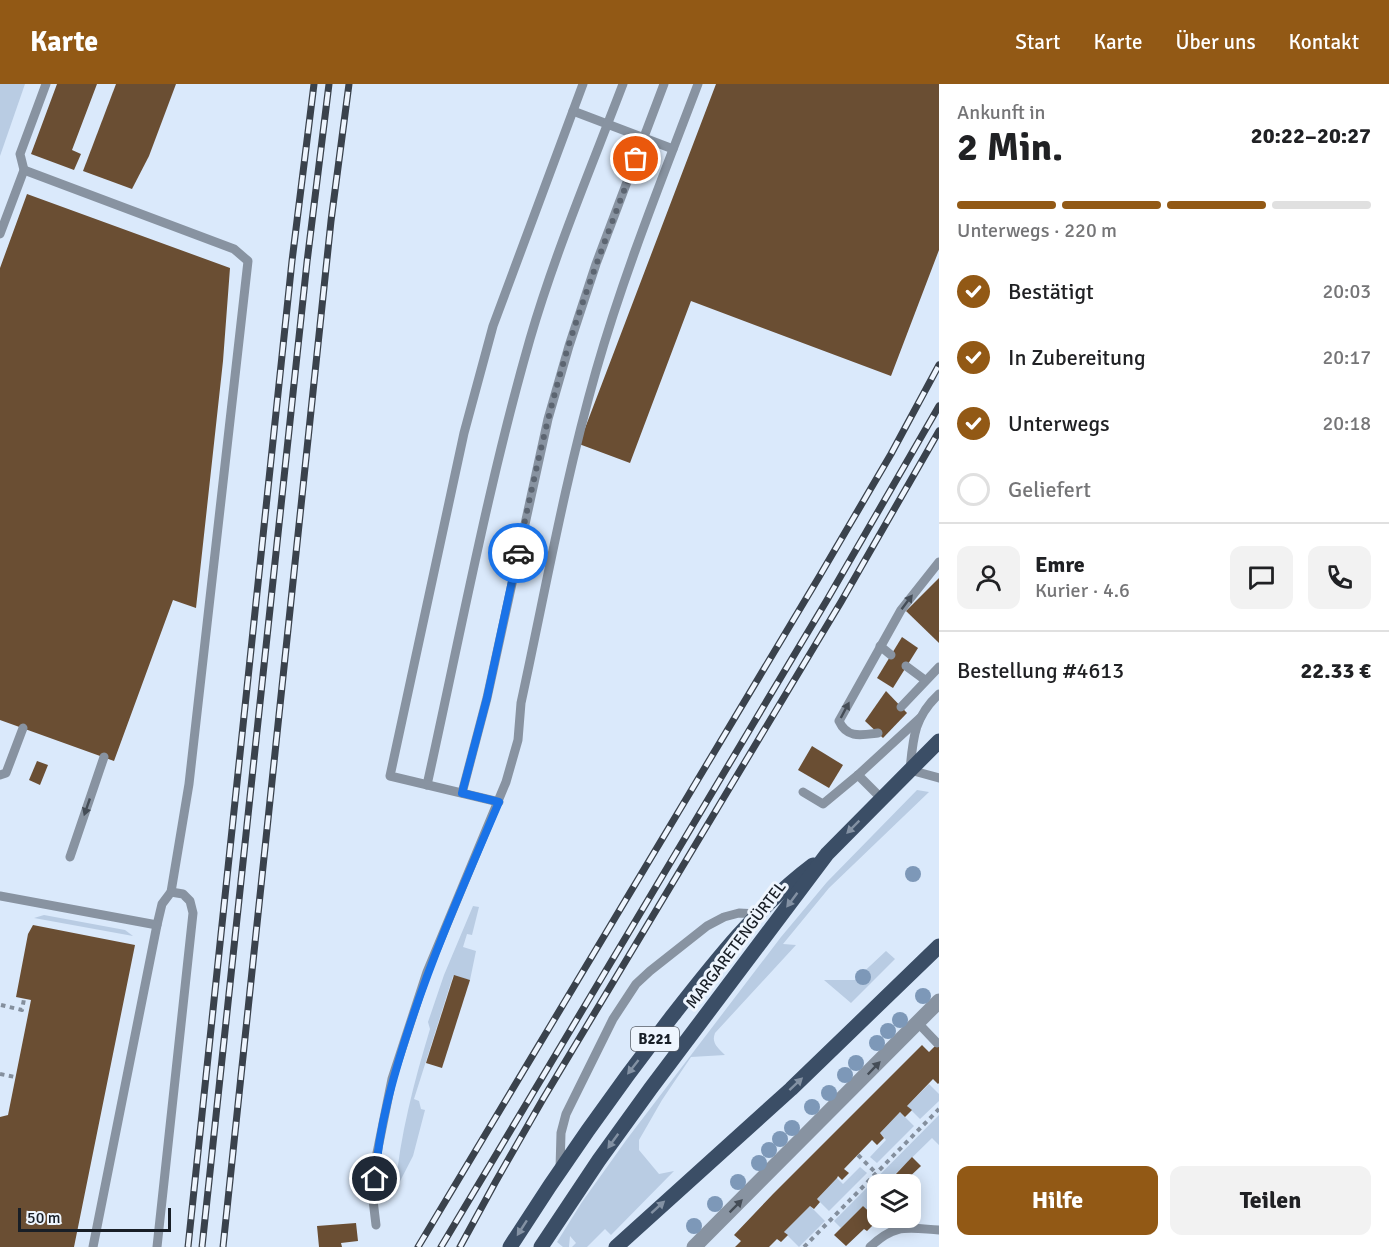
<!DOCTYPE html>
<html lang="de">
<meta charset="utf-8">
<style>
:root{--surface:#fff;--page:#f2f2f2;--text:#202124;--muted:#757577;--line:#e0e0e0;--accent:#925915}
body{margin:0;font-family:Signika,sans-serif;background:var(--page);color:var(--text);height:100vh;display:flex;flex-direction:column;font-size:22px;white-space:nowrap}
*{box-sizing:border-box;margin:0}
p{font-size:20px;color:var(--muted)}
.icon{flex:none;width:33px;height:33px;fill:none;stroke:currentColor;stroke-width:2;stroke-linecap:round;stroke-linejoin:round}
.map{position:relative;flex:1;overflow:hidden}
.sheet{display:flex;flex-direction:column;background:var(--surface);width:450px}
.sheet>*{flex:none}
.controls{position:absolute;left:867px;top:1090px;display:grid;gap:12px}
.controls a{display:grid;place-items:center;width:54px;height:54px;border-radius:12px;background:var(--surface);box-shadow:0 3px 15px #0003;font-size:30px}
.scale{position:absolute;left:18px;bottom:15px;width:153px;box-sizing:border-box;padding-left:6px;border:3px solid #181e26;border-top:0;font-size:16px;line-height:21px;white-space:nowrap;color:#181e26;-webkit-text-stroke:4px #eef5fe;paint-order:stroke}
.pin{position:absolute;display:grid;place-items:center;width:51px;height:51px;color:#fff;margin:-26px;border:3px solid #fff;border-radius:50%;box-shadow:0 2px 6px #0007}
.courier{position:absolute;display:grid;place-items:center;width:60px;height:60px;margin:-30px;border:4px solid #1a73e8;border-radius:50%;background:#fff;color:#222;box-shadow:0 2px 8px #0007}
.head em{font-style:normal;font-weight:700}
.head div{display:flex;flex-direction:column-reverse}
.head{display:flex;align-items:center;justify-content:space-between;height:102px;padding:0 18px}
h1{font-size:39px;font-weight:700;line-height:45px}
.bar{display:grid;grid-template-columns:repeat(4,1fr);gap:9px 6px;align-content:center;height:72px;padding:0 18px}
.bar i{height:8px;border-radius:4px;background:var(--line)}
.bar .selected{background:var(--accent)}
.bar p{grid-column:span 4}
.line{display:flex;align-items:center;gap:15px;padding:0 18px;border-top:2px solid var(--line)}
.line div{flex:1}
.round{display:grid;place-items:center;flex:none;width:63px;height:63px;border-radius:12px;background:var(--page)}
ol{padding:0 18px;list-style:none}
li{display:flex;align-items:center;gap:18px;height:66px}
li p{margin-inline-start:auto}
li .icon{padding:6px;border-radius:50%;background:var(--accent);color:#fff;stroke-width:4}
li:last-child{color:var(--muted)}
li i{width:33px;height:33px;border:3px solid var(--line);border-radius:50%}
.button{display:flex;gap:12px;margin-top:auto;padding:12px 18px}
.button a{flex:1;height:69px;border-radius:12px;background:var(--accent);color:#fff;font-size:24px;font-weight:700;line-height:69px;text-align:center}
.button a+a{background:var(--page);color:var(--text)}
header{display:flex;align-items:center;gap:36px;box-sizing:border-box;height:84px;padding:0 30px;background:var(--accent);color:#fff}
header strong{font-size:28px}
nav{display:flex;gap:33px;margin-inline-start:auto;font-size:21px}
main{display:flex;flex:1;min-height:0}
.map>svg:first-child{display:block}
.green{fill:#b9cce3}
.building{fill:#6a4e33}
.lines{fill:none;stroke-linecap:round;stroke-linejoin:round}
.path{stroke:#848f9d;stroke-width:4;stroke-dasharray:4.5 4.5;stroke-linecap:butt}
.service{stroke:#8893a1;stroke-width:9}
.minor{stroke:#8893a1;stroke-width:15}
.primary{stroke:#3b4e66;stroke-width:15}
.rail-casing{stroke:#3a424c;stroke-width:7}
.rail{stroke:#eef5fe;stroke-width:4.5;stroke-dasharray:14;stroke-linecap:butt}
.tree{fill:#7d98b8}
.oneway{fill:#454d57}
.oneway2{fill:#8391a3}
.done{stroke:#5c6571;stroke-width:6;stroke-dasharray:0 10.8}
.route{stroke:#1a73e8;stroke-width:8}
.labels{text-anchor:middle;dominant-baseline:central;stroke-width:6;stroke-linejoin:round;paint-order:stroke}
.shield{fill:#eef5fe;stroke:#585e67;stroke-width:1.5}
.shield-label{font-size:15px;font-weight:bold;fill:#181e26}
.street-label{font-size:16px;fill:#181e26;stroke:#eef5fe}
</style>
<header>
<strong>Karte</strong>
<nav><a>Start</a><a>Karte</a><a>Über uns</a><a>Kontakt</a></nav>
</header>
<main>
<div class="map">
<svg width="939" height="1163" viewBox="0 0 939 1163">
<rect width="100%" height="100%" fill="#dae9fb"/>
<!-- green -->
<g class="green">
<polygon points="0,0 25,0 0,72"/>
<path d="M917,706L929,708L829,804L783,860L796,861L715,949C711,959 718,964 725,971L691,973L662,1016L639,1056V1066L659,1090L674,1087L611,1151L605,1145L587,1163H572L576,1159L570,1152L569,1163H563L557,1158L582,1118L627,1055L781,853L827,798Z"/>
<path d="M473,822L479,823L472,851L467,850L463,863L476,867L470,896L453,892L414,1015L419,1017L421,1025L425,1026L413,1072L395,1107C400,1051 414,998 430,945L428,938L444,891Z"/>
<polygon points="44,831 125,846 133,852 34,834"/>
<polygon points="886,867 895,875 851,919 824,896 855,896"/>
<polygon points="929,1000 939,1010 939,1017 920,1035 907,1022"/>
<polygon points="900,1028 914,1042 877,1079 870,1073 886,1056 880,1049"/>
<polygon points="939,1031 939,1061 932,1054 884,1101 878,1101 877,1117 868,1127 863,1122 841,1144 834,1137"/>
<polygon points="860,1083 867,1089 829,1127 817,1115 837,1094 843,1100"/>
<polygon points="810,1122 825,1137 799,1163 784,1148"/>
</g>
<!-- building -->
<g class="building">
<polygon points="57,0 97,0 72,66 81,70 74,86 31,70"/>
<polygon points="116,0 176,0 149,72 132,105 83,87"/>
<polygon points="716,0 939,0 939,166 891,292 691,217 630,379 579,360"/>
<polygon points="27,110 230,184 223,277 196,524 173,516 114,677 0,636 0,184"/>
<polygon points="939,494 939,559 906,527"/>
<polygon points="902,553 918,564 893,604 877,594"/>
<polygon points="886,607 907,629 883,654 865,637"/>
<polygon points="812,662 843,681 829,704 798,686"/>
<polygon points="37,677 48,681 40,701 29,696"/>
<polygon points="33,841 135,861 74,1163 0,1163 0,1033 8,1031 31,916 16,913 28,850"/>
<polygon points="454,891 470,896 442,984 426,979"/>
<polygon points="939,958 939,999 938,1000 933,995 907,1022 912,1026 905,1033 900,1028 880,1049 884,1054 877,1061 872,1056 844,1085 849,1089 842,1096 838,1092 837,1094 817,1115 820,1118 814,1125 810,1122 784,1148 788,1151 781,1158 777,1155 769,1163 735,1163 741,1157 734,1151 773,1110 922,961 929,968"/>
<polygon points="912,1073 921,1082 903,1099 895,1091"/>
<polygon points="863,1122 878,1136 867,1147 864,1145 846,1162 834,1151"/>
<polygon points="356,1139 358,1157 341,1159 342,1163 319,1163 317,1142"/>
</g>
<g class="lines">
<!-- path -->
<g class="path">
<polyline points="1,921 22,926 24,915"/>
<polyline points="0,990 15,993"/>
<polyline points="858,1071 876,1089"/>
<polyline points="804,1163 939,1025"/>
</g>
<!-- service -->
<g class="service">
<polyline points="573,27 673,65"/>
<polyline points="24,86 234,165 248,177 189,700 171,808 162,820 157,841 93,1163"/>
<polyline points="0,150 24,86 20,70 46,0"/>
<polyline points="880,562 891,571"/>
<polyline points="906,582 925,596"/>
<path d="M939,610C914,633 913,654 910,686L939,694"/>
<polyline points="901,623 939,583"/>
<path d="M878,649C862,651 847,655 839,637L901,526L939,478"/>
<polyline points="0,691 6,689 23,644"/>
<polyline points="858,691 882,715"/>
<path d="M427,701C460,552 488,401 530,255C555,169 591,84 623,0"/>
<polyline points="803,708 823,720 858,691 920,634"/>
<polyline points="462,709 487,614 548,335 569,262 596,180 664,0"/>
<polyline points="499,718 390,692 464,349 493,242 583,0"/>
<polyline points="70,773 104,673"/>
<polyline points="0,812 157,841"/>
<polyline points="918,939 937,959"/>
<polyline points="560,1085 561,1049 566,1030 613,935 636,900 650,887 707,842 724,833 739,829 758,830"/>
<path d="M376,1141L373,1116L376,1074L392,995L427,888L506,698L518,656L521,619C545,508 565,396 596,287C624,189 662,95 698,0"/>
<polyline points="157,1163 193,829 190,817 183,810 171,808"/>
<path d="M870,1163C895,1139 907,1144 939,1146"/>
</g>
<!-- minor -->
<polyline class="minor" points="694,1163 939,917"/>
<!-- primary -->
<g class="primary">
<path d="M510,1163C560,1084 613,1009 670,935C713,880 757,823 813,781"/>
<polyline points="541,1163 599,1076 651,1004 827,770 939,657"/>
<polyline points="616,1163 791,1005 939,862"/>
</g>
<!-- rail casing -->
<g class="rail-casing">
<g id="rail">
<polyline points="188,1163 292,177 314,0"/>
<polyline points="202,1163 307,178 329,0"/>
<polyline points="223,1163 331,137 349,0"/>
<polyline points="418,1163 819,493 891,370 939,281"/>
<polyline points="441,1163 827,516 939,322"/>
<polyline points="460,1163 496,1097 543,1015 841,518 939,347"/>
</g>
</g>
<!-- rail -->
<use href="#rail" class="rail"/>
</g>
<!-- trees -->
<g class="tree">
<circle cx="913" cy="790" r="8"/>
<circle cx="863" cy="893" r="8"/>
<circle cx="923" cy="912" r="8"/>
<circle cx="900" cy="936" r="8"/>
<circle cx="888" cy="947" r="8"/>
<circle cx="877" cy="959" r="8"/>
<circle cx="856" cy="979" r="8"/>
<circle cx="845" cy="991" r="8"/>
<circle cx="829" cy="1009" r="8"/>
<circle cx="812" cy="1023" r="8"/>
<circle cx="792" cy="1044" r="8"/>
<circle cx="780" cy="1055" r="8"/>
<circle cx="769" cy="1066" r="8"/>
<circle cx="759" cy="1079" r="8"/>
<circle cx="738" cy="1098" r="8"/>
<circle cx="715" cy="1120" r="8"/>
<circle cx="694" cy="1142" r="8"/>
</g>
<!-- one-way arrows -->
<defs><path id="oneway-solid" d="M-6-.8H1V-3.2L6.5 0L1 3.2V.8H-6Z" transform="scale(1.5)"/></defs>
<g class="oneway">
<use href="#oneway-solid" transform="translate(907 518) rotate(-53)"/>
<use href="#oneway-solid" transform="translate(845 626) rotate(-62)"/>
<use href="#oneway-solid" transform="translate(87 723) rotate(109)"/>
<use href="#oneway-solid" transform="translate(874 984) rotate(-46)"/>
<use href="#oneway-solid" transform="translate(736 1122) rotate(-45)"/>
</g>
<g class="oneway2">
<use href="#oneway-solid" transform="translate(853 743) rotate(135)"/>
<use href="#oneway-solid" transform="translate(792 816) rotate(127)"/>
<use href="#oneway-solid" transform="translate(633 983) rotate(128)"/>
<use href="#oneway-solid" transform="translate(796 1000) rotate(-43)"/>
<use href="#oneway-solid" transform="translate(613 1057) rotate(126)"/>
<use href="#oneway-solid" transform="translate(658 1123) rotate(-42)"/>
<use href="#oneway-solid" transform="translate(522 1144) rotate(123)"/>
</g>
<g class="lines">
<!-- done -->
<path class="done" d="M518,469C533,399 548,328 569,260C589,197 613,136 636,75"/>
<!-- route -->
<path class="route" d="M375,1095C379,1042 393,993 409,944C434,867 467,793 499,718L462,709L487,614L518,469"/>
</g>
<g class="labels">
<!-- shield labels -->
<rect class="shield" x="631" y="943" width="48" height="24" rx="4.5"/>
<g class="shield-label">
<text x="655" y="955">B221</text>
</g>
<!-- street labels -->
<g class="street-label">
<text transform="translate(736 861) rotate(-53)">MARGARETENGÜRTEL</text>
</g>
</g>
</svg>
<div class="controls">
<a><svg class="icon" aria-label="layers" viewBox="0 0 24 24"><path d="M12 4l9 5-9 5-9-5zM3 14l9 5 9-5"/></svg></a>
</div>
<div class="scale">50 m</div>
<div class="pin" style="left:636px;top:75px;background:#ea580c"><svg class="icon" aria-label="bag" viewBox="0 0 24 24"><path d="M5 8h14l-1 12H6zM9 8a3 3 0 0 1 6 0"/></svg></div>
<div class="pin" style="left:375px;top:1095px;background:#1f2937"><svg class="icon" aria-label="home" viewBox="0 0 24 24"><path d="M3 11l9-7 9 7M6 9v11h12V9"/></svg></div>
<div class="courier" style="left:518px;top:469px"><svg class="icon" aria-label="car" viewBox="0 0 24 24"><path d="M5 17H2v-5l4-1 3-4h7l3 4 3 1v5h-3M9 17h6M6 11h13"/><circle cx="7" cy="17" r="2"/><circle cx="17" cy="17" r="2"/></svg></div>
</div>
<section class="sheet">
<div class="head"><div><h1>2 Min.</h1><p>Ankunft in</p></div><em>20:22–20:27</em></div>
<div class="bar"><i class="selected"></i><i class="selected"></i><i class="selected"></i><i></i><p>Unterwegs · 220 m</p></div>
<ol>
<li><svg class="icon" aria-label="check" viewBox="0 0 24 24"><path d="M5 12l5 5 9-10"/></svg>Bestätigt<p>20:03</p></li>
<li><svg class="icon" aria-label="check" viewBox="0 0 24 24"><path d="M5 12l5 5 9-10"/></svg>In Zubereitung<p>20:17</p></li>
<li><svg class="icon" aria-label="check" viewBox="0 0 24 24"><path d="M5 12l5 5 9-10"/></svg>Unterwegs<p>20:18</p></li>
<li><i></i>Geliefert</li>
</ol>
<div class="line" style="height:108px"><a class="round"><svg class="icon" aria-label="person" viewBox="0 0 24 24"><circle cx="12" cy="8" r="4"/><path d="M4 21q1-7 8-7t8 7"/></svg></a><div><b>Emre</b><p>Kurier · 4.6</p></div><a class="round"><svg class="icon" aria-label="chat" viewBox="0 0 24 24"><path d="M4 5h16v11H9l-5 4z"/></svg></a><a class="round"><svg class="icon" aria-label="phone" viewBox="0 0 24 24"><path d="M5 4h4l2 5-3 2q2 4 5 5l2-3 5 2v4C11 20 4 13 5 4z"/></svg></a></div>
<div class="line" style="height:78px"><div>Bestellung #4613</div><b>22.33 €</b></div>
<div class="button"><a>Hilfe</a><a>Teilen</a></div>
</section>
</main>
